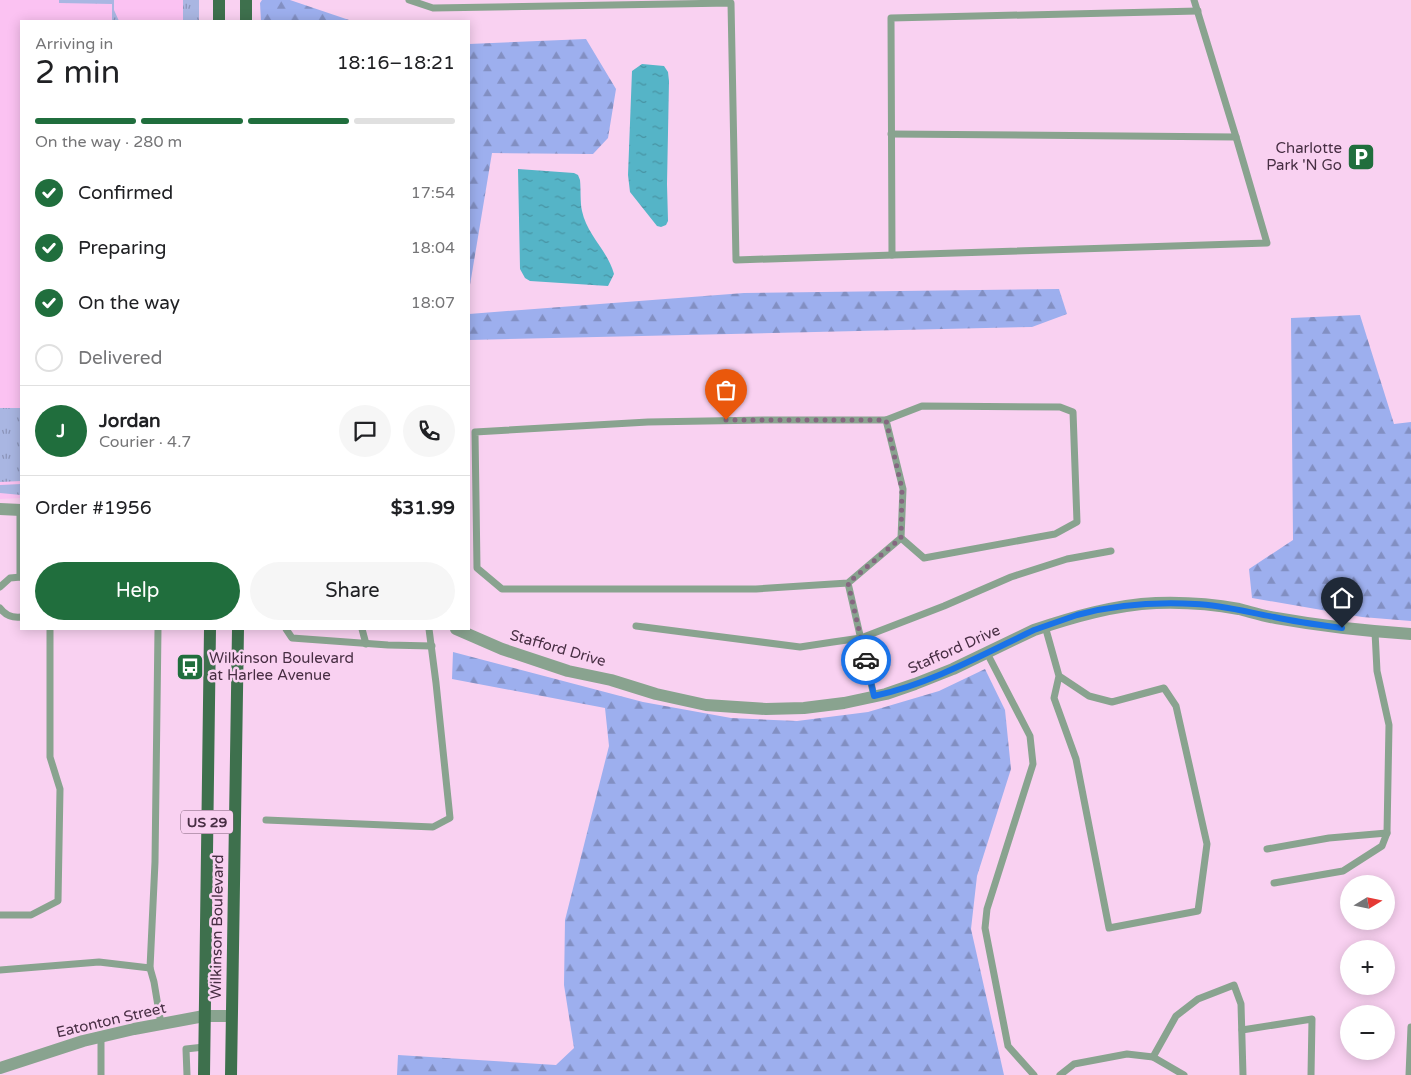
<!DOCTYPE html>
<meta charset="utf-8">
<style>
:root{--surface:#fff;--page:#f6f6f6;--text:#202124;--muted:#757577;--line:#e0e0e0;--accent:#206e3d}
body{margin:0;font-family:"Varela Round",sans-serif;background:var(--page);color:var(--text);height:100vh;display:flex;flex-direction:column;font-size:19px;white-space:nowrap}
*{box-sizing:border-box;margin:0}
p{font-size:16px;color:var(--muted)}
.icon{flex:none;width:28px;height:28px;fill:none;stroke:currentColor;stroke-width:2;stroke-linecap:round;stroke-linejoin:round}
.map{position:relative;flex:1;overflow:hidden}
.panel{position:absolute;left:20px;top:20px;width:450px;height:610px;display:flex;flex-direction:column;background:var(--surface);border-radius:0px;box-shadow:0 2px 12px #0003}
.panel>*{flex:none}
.needle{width:32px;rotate:80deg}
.fabs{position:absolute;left:1340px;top:875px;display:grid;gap:10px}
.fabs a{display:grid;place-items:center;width:55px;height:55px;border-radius:50%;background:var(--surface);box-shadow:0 2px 12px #0003;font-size:25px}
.pin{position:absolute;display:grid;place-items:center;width:42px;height:42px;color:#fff;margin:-51px -21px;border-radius:50% 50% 50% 0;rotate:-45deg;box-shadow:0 0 5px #0007}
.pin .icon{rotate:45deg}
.courier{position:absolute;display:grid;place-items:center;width:50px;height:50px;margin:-25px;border:4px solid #1a73e8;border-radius:50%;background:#fff;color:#222;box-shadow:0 1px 6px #0007}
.summary em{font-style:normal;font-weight:600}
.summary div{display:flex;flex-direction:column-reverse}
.summary{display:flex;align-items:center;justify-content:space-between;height:85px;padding:0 15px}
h1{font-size:32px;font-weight:600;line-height:38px}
.bar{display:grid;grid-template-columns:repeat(4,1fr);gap:8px 5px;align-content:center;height:60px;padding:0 15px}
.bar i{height:6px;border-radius:4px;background:var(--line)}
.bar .current{background:var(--accent)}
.bar p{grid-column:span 4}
.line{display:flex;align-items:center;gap:12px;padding:0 15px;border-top:1px solid var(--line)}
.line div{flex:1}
.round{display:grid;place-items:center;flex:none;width:52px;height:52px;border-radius:26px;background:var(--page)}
ol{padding:0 15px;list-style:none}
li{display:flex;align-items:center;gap:15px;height:55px}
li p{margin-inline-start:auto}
li .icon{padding:5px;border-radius:50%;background:var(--accent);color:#fff;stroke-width:4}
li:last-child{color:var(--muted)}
li i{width:28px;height:28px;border:2px solid var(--line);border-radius:50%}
.cta{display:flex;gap:10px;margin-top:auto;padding:10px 15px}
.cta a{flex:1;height:58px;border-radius:30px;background:var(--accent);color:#fff;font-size:20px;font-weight:600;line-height:58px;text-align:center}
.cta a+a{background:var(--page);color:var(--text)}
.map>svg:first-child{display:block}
.built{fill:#fbc2f2}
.grass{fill:url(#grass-tufts)}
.forest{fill:url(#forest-firs)}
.water{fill:url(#water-ripples)}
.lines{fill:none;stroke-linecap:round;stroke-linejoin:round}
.service{stroke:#89a38f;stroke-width:7}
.minor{stroke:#89a38f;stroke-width:12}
.tertiary{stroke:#89a38f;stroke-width:12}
.primary{stroke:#3e704d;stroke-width:12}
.done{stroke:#856780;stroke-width:5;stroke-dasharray:0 9}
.route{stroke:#1a73e8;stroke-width:6}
.labels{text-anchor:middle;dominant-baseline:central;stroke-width:5;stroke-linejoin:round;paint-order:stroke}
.shield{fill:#f9d1f1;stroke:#7c5f77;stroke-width:1}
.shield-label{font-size:14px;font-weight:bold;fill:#472e43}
.poi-label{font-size:15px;fill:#472e43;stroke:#f9d1f1;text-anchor:end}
.street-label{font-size:15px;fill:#472e43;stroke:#f9d1f1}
</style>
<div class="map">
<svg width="1411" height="1075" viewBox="0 0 1411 1075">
<defs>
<pattern id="grass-tufts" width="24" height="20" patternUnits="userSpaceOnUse" patternTransform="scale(1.25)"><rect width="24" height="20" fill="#a9b6e2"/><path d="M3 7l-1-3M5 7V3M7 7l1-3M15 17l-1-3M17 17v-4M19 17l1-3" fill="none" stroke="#8b94b9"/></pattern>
<pattern id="forest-firs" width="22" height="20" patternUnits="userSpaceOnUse" patternTransform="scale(1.25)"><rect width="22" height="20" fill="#9dafee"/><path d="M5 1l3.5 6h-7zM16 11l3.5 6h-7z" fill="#828fc2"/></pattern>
<pattern id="water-ripples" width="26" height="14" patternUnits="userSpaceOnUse" patternTransform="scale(1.25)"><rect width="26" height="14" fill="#55b4c7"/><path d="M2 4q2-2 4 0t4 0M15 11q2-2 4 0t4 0" fill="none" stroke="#4893a3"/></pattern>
</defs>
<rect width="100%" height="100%" fill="#f9d1f1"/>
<!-- built -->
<polygon class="built" points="0,0 197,0 196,21 21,21 21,498 0,499"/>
<!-- grass -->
<g class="grass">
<polygon points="59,0 114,0 114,10 119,21 112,21 112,4 59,3"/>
<rect x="183" y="0" width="16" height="21"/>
<polygon points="0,408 21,408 21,481 0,482"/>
<polygon points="21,484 21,495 0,493 0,485"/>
</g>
<!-- forest -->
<g class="forest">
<polygon points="262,0 290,0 352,21 261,21 260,3"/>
<polygon points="586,39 616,89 608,138 593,154 492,153 469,291 469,44"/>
<polygon points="1059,289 1067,314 1032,327 469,340 469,314 744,293"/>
<polygon points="1360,315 1394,424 1411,422 1411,621 1362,617 1252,598 1249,569 1293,540 1291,318"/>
<polygon points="453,652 643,702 731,718 797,721 868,712 939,691 985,669 1005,710 1011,769 977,876 971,929 1004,1075 397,1075 398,1055 556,1065 574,1048 564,985 565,920 609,746 605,708 452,679"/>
</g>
<!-- water -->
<g class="water">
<polygon points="642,64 664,66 668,72 669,81 667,184 668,221 666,225 661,227 657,226 630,192 628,175 632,71"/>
<path d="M518,169L574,173L578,175L580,180C581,190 580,202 582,211C587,235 608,251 614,274L608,286L530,281L525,278L520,269Z"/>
</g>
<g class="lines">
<!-- service -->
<g class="service">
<polyline points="409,0 433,8 731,3 736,260 1267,243 1236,137 1194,0"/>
<polyline points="891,134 1236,137"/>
<polyline points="892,255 891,18 1198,11"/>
<polyline points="886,420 922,406 1060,407 1073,412 1077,522 1055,534 924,558 901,538"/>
<polyline points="20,510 20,577"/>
<polyline points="848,583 901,538 903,489 886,420 766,420 648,422 475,432 477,568 502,589 756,589 848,583 874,696"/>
<polyline points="0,587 10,578 21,577"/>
<path d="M0,608C5,615 12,618 21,617"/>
<polyline points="636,626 800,647 833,642 861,638 944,606 1011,577 1067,559 1111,551"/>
<polyline points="1045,626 1059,676 1089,696 1112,702 1164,688 1176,706 1207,844 1198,911 1109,928 1076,759 1054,698 1059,676"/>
<polyline points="286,629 292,638 388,645 432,646"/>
<polyline points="362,629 366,644"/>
<polyline points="987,653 1030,736 1033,764 987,909 985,928 1008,1046 1034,1075"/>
<polyline points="266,820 433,827 450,818 436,683 429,629"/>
<polyline points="1267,849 1329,838 1387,833"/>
<polyline points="1274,883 1343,871 1382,846 1387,833 1389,725 1377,671 1375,632"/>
<polyline points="0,915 31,915 58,901 60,789 50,757 50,629"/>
<polyline points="150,968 154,982 161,1024"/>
<polyline points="0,970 99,962 150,968 155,862 158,629"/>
<polyline points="1242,1030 1312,1019 1311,1075"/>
<polyline points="101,1037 101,1075"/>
<polyline points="1153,1057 1176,1016 1198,999 1234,985 1241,1004 1243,1075"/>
<polyline points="187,1075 186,1049 204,1047"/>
<polyline points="1060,1075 1074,1064 1127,1054 1153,1057 1184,1075"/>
<polyline points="1409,1075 1411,1027"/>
</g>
<!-- minor -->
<polyline class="minor" points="0,1068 83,1041 134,1029 204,1016 231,1016"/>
<!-- tertiary -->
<g class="tertiary">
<polyline points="0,509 21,510"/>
<path d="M456,629L502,649L568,671L611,680L656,694L706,705L766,709L804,708L844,703L886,694L915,684L953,669L1034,630C1073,617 1114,605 1156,603C1183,602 1212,604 1239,609C1251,612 1263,616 1276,618C1321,626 1365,631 1411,634"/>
</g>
<!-- primary -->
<g class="primary">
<polyline points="219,21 219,0"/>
<polyline points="246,21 246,0"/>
<polyline points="204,1075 210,629"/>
<polyline points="231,1075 238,629"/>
</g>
</g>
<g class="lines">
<!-- done -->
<polyline class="done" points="726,420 886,420 902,489 901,538 848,583 866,660"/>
<!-- route -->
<path class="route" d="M866,660L874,696C930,684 982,655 1034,630C1048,625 1063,620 1077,615C1114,605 1157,602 1195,604C1222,605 1247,612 1274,617C1296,622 1319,625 1342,628"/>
</g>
<!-- icons -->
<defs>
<g id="parking-square" transform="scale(1.4375)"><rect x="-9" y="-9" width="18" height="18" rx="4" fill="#206e3d" stroke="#f9d1f1"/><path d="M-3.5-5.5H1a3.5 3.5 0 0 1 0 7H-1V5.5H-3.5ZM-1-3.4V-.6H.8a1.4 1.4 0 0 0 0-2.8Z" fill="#fff"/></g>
<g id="bus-square" transform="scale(1.4375)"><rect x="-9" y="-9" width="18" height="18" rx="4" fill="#206e3d" stroke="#f9d1f1"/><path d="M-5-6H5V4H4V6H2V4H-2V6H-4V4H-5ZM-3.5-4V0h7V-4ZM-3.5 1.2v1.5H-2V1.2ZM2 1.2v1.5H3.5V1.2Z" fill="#fff"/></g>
</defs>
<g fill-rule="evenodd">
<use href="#parking-square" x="1361" y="157"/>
<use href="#bus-square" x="190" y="667"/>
</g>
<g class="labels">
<!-- shield labels -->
<rect class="shield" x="181" y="810.5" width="52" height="23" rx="4"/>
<g class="shield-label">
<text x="207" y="822">US 29</text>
</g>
<!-- poi labels -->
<g class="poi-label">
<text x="1342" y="148">Charlotte<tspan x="1342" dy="17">Park 'N Go</tspan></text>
<text x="209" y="658" text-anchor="start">Wilkinson Boulevard<tspan x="209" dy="17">at Harlee Avenue</tspan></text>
</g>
<!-- street labels -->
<g class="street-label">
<text transform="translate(558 648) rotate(16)">Stafford Drive</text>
<text transform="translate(954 649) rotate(-24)">Stafford Drive</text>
<text transform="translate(217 927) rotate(-89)">Wilkinson Boulevard</text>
<text transform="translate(111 1020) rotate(-13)">Eatonton Street</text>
</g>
</g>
</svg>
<div class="fabs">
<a><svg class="needle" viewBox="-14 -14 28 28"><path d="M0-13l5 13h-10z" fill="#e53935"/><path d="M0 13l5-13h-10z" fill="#757577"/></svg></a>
<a>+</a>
<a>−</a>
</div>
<div class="pin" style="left:726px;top:420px;background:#ea580c"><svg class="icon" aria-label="bag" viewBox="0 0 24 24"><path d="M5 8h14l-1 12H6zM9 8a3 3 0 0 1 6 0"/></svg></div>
<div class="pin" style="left:1342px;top:628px;background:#1f2937"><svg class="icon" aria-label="home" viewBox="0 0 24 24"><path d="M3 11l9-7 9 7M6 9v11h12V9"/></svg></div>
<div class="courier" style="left:866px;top:660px"><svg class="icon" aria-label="car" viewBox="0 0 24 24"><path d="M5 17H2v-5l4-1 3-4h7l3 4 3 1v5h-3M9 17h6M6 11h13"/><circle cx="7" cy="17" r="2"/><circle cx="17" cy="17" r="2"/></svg></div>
<section class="panel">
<div class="summary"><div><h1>2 min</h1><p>Arriving in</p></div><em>18:16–18:21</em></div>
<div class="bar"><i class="current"></i><i class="current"></i><i class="current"></i><i></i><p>On the way · 280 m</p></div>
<ol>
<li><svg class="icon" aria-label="check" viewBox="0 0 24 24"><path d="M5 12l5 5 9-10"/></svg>Confirmed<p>17:54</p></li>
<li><svg class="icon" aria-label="check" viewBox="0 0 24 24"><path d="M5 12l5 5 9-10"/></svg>Preparing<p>18:04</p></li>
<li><svg class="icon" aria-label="check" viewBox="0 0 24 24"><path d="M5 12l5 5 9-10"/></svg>On the way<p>18:07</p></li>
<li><i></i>Delivered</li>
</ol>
<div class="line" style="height:90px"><b class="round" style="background:var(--accent);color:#fff">J</b><div><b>Jordan</b><p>Courier · 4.7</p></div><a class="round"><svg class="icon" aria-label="chat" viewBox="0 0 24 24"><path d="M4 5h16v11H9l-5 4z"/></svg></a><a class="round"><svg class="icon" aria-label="phone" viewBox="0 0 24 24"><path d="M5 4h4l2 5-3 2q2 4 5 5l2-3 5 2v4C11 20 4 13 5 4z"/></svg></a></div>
<div class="line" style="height:65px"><div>Order #1956</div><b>$31.99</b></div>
<div class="cta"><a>Help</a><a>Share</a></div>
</section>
</div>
